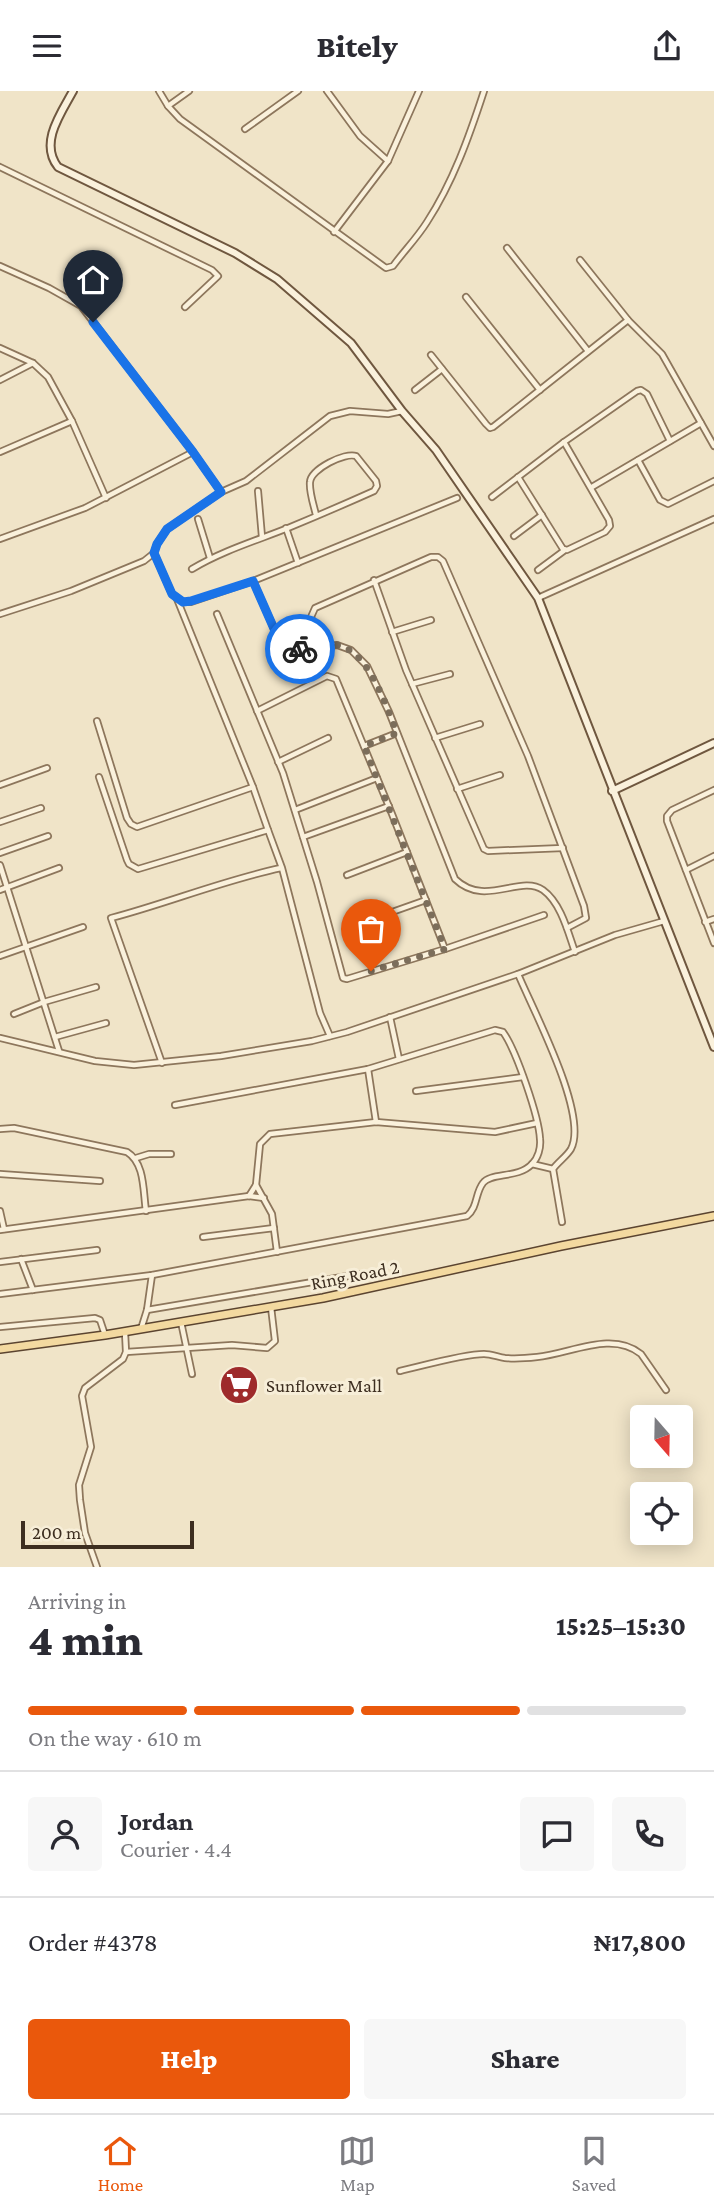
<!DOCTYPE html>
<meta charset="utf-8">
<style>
:root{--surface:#fff;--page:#f7f7f7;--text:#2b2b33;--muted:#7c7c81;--line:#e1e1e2;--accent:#ea580c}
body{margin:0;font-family:"Crimson Pro",serif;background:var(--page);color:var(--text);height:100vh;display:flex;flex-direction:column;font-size:26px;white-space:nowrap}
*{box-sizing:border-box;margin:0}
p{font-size:23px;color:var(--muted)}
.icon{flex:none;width:38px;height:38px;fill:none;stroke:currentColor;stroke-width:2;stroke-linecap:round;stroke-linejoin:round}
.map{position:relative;height:1476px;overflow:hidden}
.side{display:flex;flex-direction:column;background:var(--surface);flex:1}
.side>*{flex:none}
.needle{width:46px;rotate:160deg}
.fabs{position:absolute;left:630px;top:1314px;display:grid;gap:14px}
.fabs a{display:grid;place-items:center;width:63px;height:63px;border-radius:7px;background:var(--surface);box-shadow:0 4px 18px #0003;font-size:35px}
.scale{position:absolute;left:21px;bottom:18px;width:173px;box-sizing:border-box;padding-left:7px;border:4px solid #3d2e20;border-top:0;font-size:19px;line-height:24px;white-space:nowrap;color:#3d2e20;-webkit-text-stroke:5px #f7eed8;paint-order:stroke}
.pin{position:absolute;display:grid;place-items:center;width:60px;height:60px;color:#fff;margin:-72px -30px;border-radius:50% 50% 50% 0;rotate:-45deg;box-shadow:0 0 7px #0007}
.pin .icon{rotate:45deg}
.courier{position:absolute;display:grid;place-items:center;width:70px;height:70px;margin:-35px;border:5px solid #1a73e8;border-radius:50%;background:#fff;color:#222;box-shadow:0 2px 9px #0007}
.summary em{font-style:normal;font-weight:800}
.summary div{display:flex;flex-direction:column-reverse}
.summary{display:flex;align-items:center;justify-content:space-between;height:119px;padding:0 28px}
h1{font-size:46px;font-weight:800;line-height:52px}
.bar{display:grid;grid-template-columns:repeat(4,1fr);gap:10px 7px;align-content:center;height:84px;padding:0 28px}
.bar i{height:9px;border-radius:5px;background:var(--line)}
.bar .on{background:var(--accent)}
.bar p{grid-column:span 4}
.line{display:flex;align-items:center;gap:18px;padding:0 28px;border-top:2px solid var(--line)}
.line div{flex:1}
.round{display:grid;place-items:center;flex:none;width:74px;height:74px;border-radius:7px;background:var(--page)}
.cta{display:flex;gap:14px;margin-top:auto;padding:14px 28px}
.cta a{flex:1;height:80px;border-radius:7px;background:var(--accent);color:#fff;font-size:28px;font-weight:800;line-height:80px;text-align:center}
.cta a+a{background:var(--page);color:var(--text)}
header{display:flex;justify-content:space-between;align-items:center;height:91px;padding:0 28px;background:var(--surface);font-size:32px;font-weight:800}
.tab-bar{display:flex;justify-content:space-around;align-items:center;height:98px;border-top:2px solid var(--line);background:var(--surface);font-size:19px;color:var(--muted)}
.tab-bar a{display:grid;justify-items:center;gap:4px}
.tab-bar .on{color:var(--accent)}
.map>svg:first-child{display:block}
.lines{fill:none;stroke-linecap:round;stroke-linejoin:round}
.street-casing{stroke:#8d765c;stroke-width:8}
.secondary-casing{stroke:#6f573f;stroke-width:10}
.primary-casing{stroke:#5b4430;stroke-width:10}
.street{stroke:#faf1dc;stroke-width:4.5}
.secondary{stroke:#faf1dc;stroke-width:6}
.primary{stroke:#f3d9a0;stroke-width:7}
.done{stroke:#7c6e5b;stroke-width:7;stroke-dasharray:0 12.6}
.route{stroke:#1a73e8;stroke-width:9}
.labels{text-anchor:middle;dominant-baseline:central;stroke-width:6;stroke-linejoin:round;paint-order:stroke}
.street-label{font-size:19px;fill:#3d2e20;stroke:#f7eed8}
.poi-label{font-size:19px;fill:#3d2e20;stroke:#f7eed8;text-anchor:start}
</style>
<header><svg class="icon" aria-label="menu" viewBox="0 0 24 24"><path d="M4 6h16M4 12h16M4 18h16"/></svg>Bitely<svg class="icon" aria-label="share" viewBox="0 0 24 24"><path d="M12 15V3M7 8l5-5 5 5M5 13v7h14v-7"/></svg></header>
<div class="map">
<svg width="714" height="1476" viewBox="0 0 714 1476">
<rect width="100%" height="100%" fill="#f0e4c8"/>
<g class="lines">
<!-- street casing -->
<g class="street-casing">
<g id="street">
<path d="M159,0L168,15L180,28L386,177L393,175C404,160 417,147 427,131C453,91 469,46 484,0"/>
<polyline points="327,0 360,45 388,70"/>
<polyline points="168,15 189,0"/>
<polyline points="245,38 298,0"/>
<polyline points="0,76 212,179 218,185 185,216"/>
<polyline points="334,141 388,70 419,0"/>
<polyline points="507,157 588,260"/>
<polyline points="580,169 628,229 662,263 714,355"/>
<polyline points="0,175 49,197 81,215 193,361 221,401"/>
<polyline points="466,206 540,299"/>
<polyline points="0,257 33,272 48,286 72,330 106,407"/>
<polyline points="431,264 486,333 490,337 493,336 628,229"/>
<polyline points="0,289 33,272"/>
<polyline points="415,299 442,278"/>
<polyline points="0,361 72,330"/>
<polyline points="638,369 660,409 668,413 714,390"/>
<polyline points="518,386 563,458 567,459 605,441 610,435 609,429 564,351"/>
<polyline points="592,396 701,332"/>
<polyline points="258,400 262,446"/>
<polyline points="492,406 564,351 637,300 641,299 647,303 670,350"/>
<polyline points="198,428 210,467"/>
<polyline points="286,437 298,472"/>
<polyline points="514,445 542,424"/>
<polyline points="0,448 85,417 193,361"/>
<polyline points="154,462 172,503 183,511 191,511 253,490 457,407"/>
<path d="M192,478C222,460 255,450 288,437C317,425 345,413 374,400L377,395L376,390L356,365C345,361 311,378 310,391C309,401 314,415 316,424"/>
<polyline points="538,479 565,459"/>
<polyline points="374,489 406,579 484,758 488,760 563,757"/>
<path d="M253,490L279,549L298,558L337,554L351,559L367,575L389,621L455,788C485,817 520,783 543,799C561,812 568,841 575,861"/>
<polyline points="538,507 714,428"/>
<polyline points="177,508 253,696 268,739 282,777 320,922 330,945"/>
<polyline points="0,523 71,500 144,470 154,462 157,453 167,438 221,401 246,390 330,325 350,320 388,323 402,320"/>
<polyline points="217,523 283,682 317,791 343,887 347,888 445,858 544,824"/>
<polyline points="392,541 431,529"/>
<polyline points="320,556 311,526 315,517 431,466 438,466 443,470 528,665 584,815 586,827 567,837"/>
<polyline points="412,593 450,583"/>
<polyline points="257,620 327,585 336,588 392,723 445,858"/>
<polyline points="97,630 127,727 131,733 137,736 253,696"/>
<polyline points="435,647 480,633"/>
<polyline points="364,655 397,642"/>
<polyline points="278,671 328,647"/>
<polyline points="99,686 127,769 129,773 138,778 268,739"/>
<polyline points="0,694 47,677"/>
<polyline points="457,698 500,684"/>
<polyline points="714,699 672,719 667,725 667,730 714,852"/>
<polyline points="295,719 377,687"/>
<polyline points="0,731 41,717"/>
<polyline points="303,746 389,715"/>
<polyline points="0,762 48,745"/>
<polyline points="0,774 59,960"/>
<polyline points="686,779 714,765"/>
<polyline points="347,784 407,761"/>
<polyline points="0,799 59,777"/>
<polyline points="705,831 714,828"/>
<polyline points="361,832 426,809"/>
<polyline points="0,865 83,836"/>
<path d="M518,883C533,919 589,1024 571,1058C567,1065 558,1071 553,1078L562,1131"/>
<polyline points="14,923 44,911 96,896"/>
<polyline points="390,926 399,968"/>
<polyline points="55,946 106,932"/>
<polyline points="0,947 95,970 134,974 221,965 312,950 347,941 518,883 615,844 664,830"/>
<path d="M162,972L111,827C168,812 224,789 281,777"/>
<polyline points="368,978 376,1031"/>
<polyline points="416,1000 523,986"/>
<path d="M0,1038L14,1037L127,1061C145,1072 143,1100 146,1120"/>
<polyline points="136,1067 149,1063 171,1063"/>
<polyline points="532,1073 553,1078"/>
<polyline points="0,1083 100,1090"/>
<polyline points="256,1094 272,1123 277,1161"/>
<polyline points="249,1105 256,1094 260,1053 270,1043 376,1031 495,1041 537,1032"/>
<polyline points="0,1120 4,1138"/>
<polyline points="0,1139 249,1105 264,1107"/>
<polyline points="203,1146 274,1137"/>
<polyline points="21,1168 33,1199"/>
<polyline points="0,1171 97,1159"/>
<path d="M0,1203L152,1184L467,1125C478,1116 475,1102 483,1092C491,1081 518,1088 532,1073C538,1067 541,1057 540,1048C539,1026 516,959 503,941L495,939L368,978L175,1014"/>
<polyline points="147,1219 360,1183"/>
<polyline points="181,1231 192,1283"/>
<polyline points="0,1236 95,1227 100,1229 105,1244"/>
<polyline points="141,1238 147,1219 152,1184"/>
<polyline points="126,1261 232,1254 267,1257 275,1250 271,1216"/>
<path d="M400,1280C422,1275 463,1263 484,1263C491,1263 498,1266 505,1267C515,1268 528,1267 537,1266C570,1263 612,1239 641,1263L666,1299"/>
<polyline points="97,1476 85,1442 80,1409 79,1394 91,1356 82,1305 85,1297 123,1268 126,1261 125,1241"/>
</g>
</g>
<!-- secondary casing -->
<g class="secondary-casing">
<g id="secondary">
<path d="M73,0C61,22 39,52 58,76L235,162L277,188L351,252L402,320L436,359L538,507L714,956"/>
<polyline points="612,700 714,652"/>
</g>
</g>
<!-- primary casing -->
<g class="primary-casing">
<polyline id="primary" points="0,1258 105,1244 323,1207 561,1155 714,1125"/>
</g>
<!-- street -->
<use href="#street" class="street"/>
<!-- secondary -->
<use href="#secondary" class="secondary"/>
<!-- primary -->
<use href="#primary" class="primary"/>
</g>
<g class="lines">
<!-- done -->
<path class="done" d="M300,558C312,558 326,552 338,554C369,561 386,615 397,642L364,655L445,858L371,880"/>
<!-- route -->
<polyline class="route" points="93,231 193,361 221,401 167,438 157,453 154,462 172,503 183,511 191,510 253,490 279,549 288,555 300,558"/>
</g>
<!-- icons -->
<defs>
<g id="supermarket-disc" transform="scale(2.0125)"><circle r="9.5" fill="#9e2a2b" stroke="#f7eed8"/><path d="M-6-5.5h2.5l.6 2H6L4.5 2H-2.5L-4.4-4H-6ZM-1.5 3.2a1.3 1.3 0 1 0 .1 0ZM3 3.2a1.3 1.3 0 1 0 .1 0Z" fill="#fff"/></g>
</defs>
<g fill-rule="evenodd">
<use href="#supermarket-disc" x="239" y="1294"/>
</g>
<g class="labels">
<!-- street labels -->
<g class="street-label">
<text transform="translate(355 1184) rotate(-11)">Ring Road 2</text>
</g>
<!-- poi labels -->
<g class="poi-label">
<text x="266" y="1294">Sunflower Mall</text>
</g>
</g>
</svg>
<div class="fabs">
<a><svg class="needle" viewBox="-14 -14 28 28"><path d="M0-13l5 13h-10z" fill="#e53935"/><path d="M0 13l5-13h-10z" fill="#7c7c81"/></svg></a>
<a><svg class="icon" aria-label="locate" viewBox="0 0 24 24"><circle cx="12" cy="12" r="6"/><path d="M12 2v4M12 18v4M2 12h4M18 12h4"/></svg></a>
</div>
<div class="scale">200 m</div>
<div class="pin" style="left:371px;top:880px;background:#ea580c"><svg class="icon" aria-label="bag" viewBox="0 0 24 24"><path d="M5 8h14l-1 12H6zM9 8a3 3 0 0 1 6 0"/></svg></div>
<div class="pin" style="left:93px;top:231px;background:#1f2937"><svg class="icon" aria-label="home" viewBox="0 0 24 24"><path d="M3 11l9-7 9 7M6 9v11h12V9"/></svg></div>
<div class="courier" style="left:300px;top:558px"><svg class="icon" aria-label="bike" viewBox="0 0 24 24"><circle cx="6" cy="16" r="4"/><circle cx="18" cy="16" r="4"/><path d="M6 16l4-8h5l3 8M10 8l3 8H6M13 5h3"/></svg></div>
</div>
<section class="side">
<div class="summary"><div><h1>4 min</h1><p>Arriving in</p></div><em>15:25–15:30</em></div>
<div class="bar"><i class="on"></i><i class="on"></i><i class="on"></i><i></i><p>On the way · 610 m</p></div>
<div class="line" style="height:126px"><a class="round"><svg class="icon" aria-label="person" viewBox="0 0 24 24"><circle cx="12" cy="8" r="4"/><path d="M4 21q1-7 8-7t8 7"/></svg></a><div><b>Jordan</b><p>Courier · 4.4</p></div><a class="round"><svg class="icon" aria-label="chat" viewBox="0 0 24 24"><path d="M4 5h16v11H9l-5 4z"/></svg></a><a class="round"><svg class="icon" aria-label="phone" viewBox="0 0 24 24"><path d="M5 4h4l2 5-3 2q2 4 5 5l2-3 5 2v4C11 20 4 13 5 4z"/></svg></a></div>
<div class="line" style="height:91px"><div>Order #4378</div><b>₦17,800</b></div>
<div class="cta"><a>Help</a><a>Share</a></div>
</section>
<nav class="tab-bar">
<a class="on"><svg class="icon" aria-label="home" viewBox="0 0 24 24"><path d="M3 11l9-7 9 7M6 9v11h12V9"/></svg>Home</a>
<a><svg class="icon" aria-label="map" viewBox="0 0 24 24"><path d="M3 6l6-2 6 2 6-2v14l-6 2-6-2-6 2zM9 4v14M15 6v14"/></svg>Map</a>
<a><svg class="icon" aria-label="saved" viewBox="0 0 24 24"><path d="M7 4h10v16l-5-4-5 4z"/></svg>Saved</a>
</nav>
